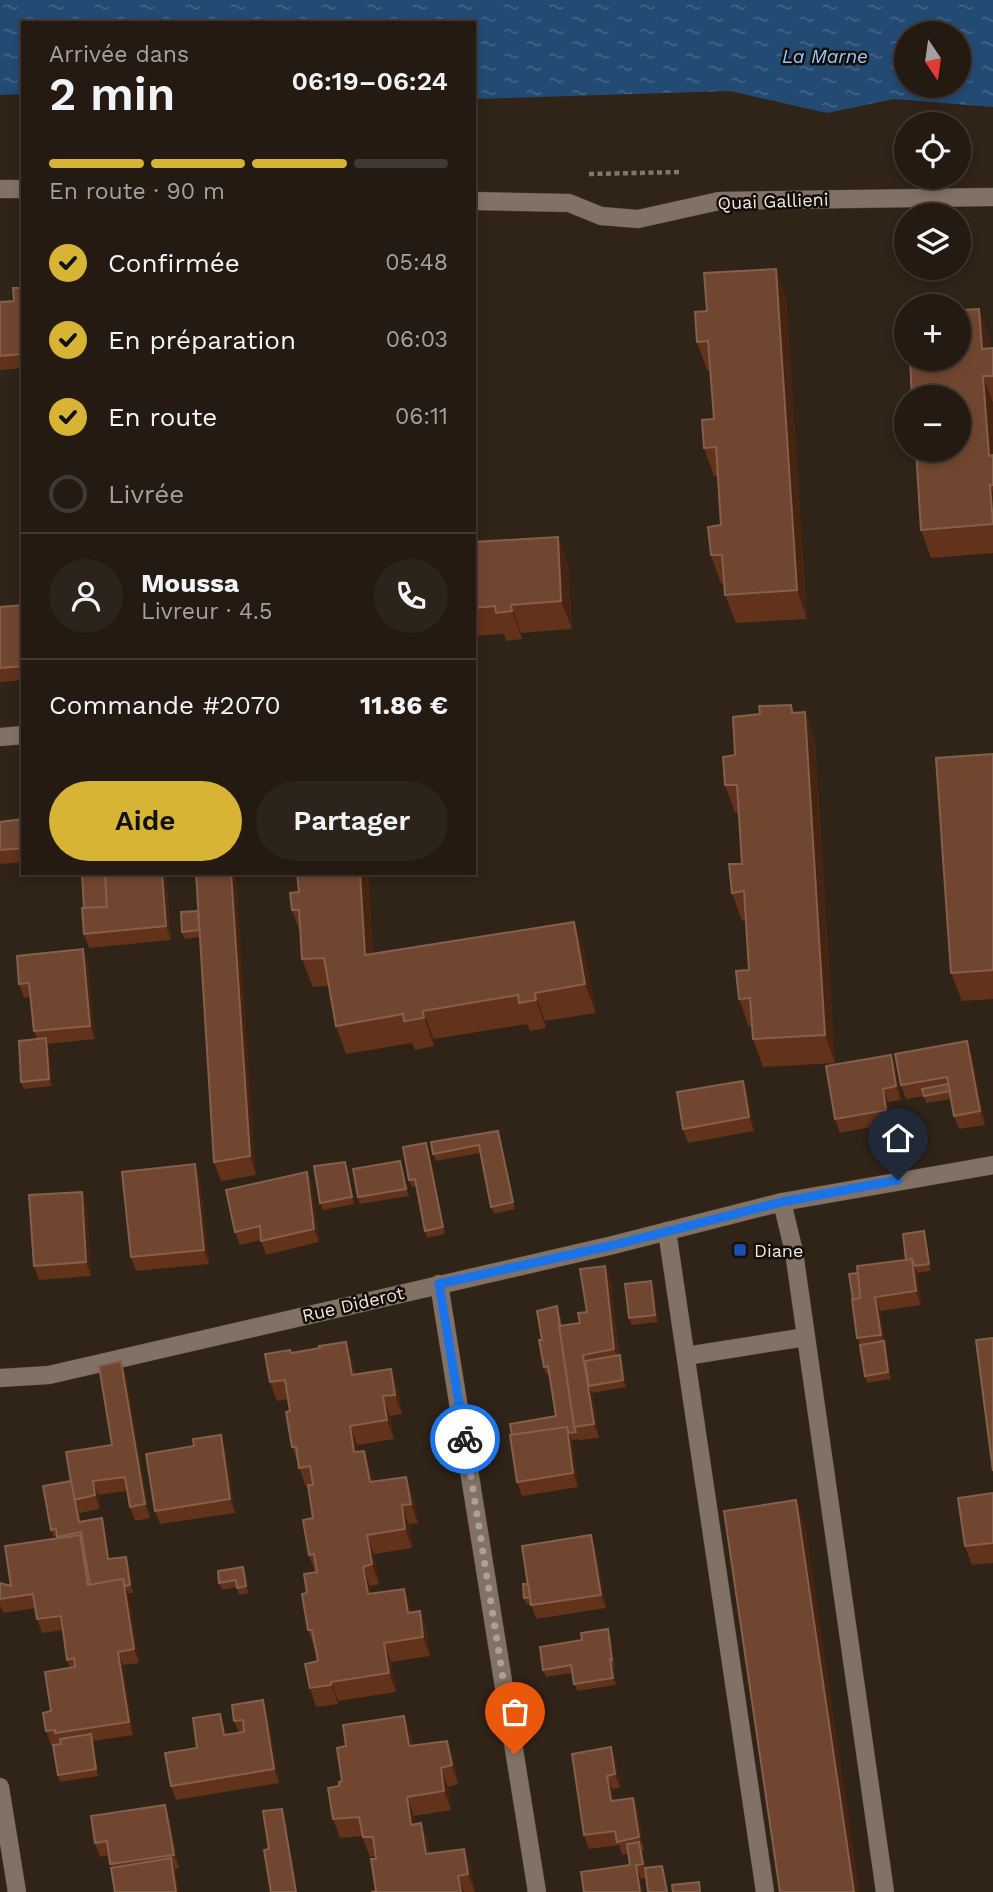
<!DOCTYPE html>
<html lang="fr">
<meta charset="utf-8">
<style>
:root{--surface:#241a12;--page:#2c231b;--text:#f1f3f6;--muted:#a3a19f;--line:#413832;--accent:#d7b434}
body{margin:0;font-family:"Work Sans",sans-serif;background:var(--page);color:var(--text);height:100vh;display:flex;flex-direction:column;font-size:26px;white-space:nowrap}
*{box-sizing:border-box;margin:0}
p{font-size:23px;color:var(--muted)}
.icon{flex:none;width:38px;height:38px;fill:none;stroke:currentColor;stroke-width:2;stroke-linecap:round;stroke-linejoin:round}
.map{position:relative;flex:1;overflow:hidden}
.side{position:absolute;left:21px;top:21px;width:455px;height:854px;display:flex;flex-direction:column;background:var(--surface);border-radius:0px;box-shadow:0 4px 10px #0003,0 0 0 2px var(--line)}
.side>*{flex:none}
.needle{width:46px;rotate:167deg}
.fabs{position:absolute;left:894px;top:21px;display:grid;gap:14px}
.fabs a{display:grid;place-items:center;width:77px;height:77px;border-radius:50%;background:var(--surface);box-shadow:0 4px 10px #0003,0 0 0 2px var(--line);font-size:35px}
.pin{position:absolute;display:grid;place-items:center;width:60px;height:60px;color:#fff;margin:-72px -30px;border-radius:50% 50% 50% 0;rotate:-45deg;box-shadow:0 0 7px #0007}
.pin .icon{rotate:45deg}
.courier{position:absolute;display:grid;place-items:center;width:70px;height:70px;margin:-35px;border:5px solid #1a73e8;border-radius:50%;background:#fff;color:#222;box-shadow:0 2px 9px #0007}
.summary em{font-style:normal;font-weight:600}
.summary div{display:flex;flex-direction:column-reverse}
.summary{display:flex;align-items:center;justify-content:space-between;height:119px;padding:0 28px}
h1{font-size:46px;font-weight:600;line-height:52px}
.bar{display:grid;grid-template-columns:repeat(4,1fr);gap:10px 7px;align-content:center;height:84px;padding:0 28px}
.bar i{height:9px;border-radius:5px;background:var(--line)}
.bar .on{background:var(--accent)}
.bar p{grid-column:span 4}
.line{display:flex;align-items:center;gap:18px;padding:0 28px;border-top:2px solid var(--line)}
.line div{flex:1}
.round{display:grid;place-items:center;flex:none;width:74px;height:74px;border-radius:37px;background:var(--page)}
ol{padding:0 28px;list-style:none}
li{display:flex;align-items:center;gap:21px;height:77px}
li p{margin-inline-start:auto}
li .icon{padding:7px;border-radius:50%;background:var(--accent);color:#111;stroke-width:4}
li:last-child{color:var(--muted)}
li i{width:38px;height:38px;border:4px solid var(--line);border-radius:50%}
.button{display:flex;gap:14px;margin-top:auto;padding:14px 28px}
.button a{flex:1;height:80px;border-radius:42px;background:var(--accent);color:#111;font-size:28px;font-weight:600;line-height:80px;text-align:center}
.button a+a{background:var(--page);color:var(--text)}
.map>svg:first-child{display:block}
.water{fill:url(#water-ripples);fill-rule:evenodd}
.lines{fill:none;stroke-linecap:round;stroke-linejoin:round}
.lane-casing{stroke:#4b4038;stroke-width:19}
.street-casing{stroke:#4b4038;stroke-width:19}
.path{stroke:#82776d;stroke-width:4.5;stroke-dasharray:5 3.5;stroke-linecap:butt}
.lane{stroke:#827265;stroke-width:18}
.street{stroke:#827265;stroke-width:18}
.wall{fill:#62321b}
.shaded-wall{fill:#472411}
.building{fill:#714630;stroke:#845f4b;stroke-width:2}
.done{stroke:#aca199;stroke-width:7;stroke-dasharray:0 12.6}
.route{stroke:#1a73e8;stroke-width:9}
.transit-dot{fill:#1a4fb4;stroke:#140e09;stroke-width:2.5}
.labels{text-anchor:middle;dominant-baseline:central;stroke-width:5;stroke-linejoin:round;paint-order:stroke}
.street-label{font-size:18px;fill:#eee5de;stroke:#140e09}
.poi-label{font-size:18px;fill:#eee5de;stroke:#140e09;text-anchor:start}
.water-label{font-size:19px;font-style:italic;fill:#97c7fb;stroke:#140e09}
</style>
<div class="map">
<svg width="993" height="1892" viewBox="0 0 993 1892">
<defs>
<pattern id="water-ripples" width="26" height="14" patternUnits="userSpaceOnUse" patternTransform="scale(1.75)"><rect width="26" height="14" fill="#234a73"/><path d="M2 4q2-2 4 0t4 0M15 11q2-2 4 0t4 0" fill="none" stroke="#436486"/></pattern>
</defs>
<rect width="100%" height="100%" fill="#302318"/>
<!-- water -->
<path class="water" d="M0,0H993V107L894,99L827,113L730,91L474,99V23H23V94L0,95ZM906,33H959V86H906Z"/>
<g class="lines">
<!-- lane casing -->
<g class="lane-casing">
<g id="lane">
<polyline points="782,1202 794,1252 885,1892"/>
<polyline points="667,1231 765,1892"/>
<polyline points="686,1356 806,1337"/>
</g>
</g>
<!-- street casing -->
<g class="street-casing">
<g id="street">
<polyline points="0,189 23,189"/>
<polyline points="474,201 569,203 601,216 638,219 719,201 993,197"/>
<polyline points="0,737 23,735"/>
<polyline points="439,1284 537,1892"/>
<polyline points="0,1378 49,1375 613,1245 782,1202 993,1165"/>
<polyline points="0,1787 17,1892"/>
</g>
</g>
<!-- path -->
<polyline class="path" points="589,174 682,172"/>
<!-- lane -->
<use href="#lane" class="lane"/>
<!-- street -->
<use href="#street" class="street"/>
</g>
<!-- wall -->
<g class="wall">
<polygon points="23,288 23,368 0,370 0,302 14,301"/>
<polygon points="786,297 807,619 736,623 725,595 724,583 721,584 711,555 721,525 718,476 714,476 704,448 714,419 710,370 707,370 697,342 707,311"/>
<polygon points="979,309 989,337 990,348 993,348 993,553 931,558 921,530"/>
<polygon points="558,537 568,565 572,629 521,633 522,639 506,641 504,634 474,636 474,542"/>
<polygon points="23,605 23,680 0,682 0,607"/>
<polygon points="791,705 794,712 805,712 815,740 835,1063 763,1067 753,1039 752,1027 749,1027 739,999 749,970 746,920 742,921 732,893 742,864 739,813 735,813 725,785 735,755 760,714"/>
<polygon points="993,754 993,999 962,1001 951,973"/>
<polygon points="23,819 23,862 0,864 0,822"/>
<polygon points="166,873 171,940 89,948 84,934"/>
<polygon points="299,892 374,954 574,922 584,951 596,1013 545,1021 546,1028 530,1031 527,1024 434,1039 434,1046 415,1050 412,1043 346,1054 336,1026 329,986 313,987 302,959 301,935 292,910"/>
<polygon points="198,911 256,1175 221,1181 214,1162 200,937 184,939 182,932"/>
<polygon points="83,949 88,963 95,1039 48,1044 52,1086 24,1089 21,1082 37,1039 34,1031 31,997 24,998 19,984"/>
<polygon points="891,1055 895,1068 901,1100 888,1102 891,1123 840,1133 835,1119"/>
<polygon points="972,1055 985,1125 959,1129 954,1116 951,1099 926,1103 924,1096 906,1099 901,1085"/>
<polygon points="743,1081 748,1094 754,1131 688,1143 683,1129"/>
<polygon points="498,1131 500,1138 515,1209 494,1214 491,1207 480,1153 436,1161 433,1154"/>
<polygon points="426,1143 429,1150 445,1234 427,1238 425,1231 416,1186 412,1187 409,1180"/>
<polygon points="345,1162 348,1169 354,1204 323,1210 320,1203"/>
<polygon points="403,1168 409,1196 360,1204 358,1197"/>
<polygon points="307,1172 312,1185 319,1242 266,1255 261,1240 240,1245 235,1232"/>
<polygon points="200,1178 209,1264 136,1271 131,1257"/>
<polygon points="82,1192 87,1206 91,1276 39,1280 34,1266"/>
<polygon points="926,1239 931,1271 917,1273 921,1305 880,1311 891,1379 867,1383 865,1376 860,1345 857,1338 858,1273 906,1260"/>
<polygon points="605,1266 610,1279 619,1355 622,1362 626,1387 592,1393 599,1438 579,1440 579,1439 572,1440 578,1487 522,1496 517,1482 556,1416 549,1373 546,1374 544,1367 542,1340 560,1314 562,1326 580,1323 587,1312"/>
<polygon points="651,1281 654,1289 658,1322 632,1325 629,1318"/>
<polygon points="346,1342 353,1361 356,1374 398,1388 402,1414 390,1416 394,1439 357,1445 358,1452 371,1470 373,1481 406,1477 413,1496 418,1523 409,1524 412,1548 374,1554 379,1584 370,1586 371,1594 404,1589 412,1613 420,1611 427,1630 430,1656 391,1662 396,1692 338,1701 338,1704 316,1707 310,1688 318,1661 316,1649 315,1649 308,1630 307,1593 315,1572 309,1555 313,1518 308,1486 306,1487 292,1447 290,1411 288,1399 277,1401 270,1382 291,1353"/>
<polygon points="121,1361 126,1375 150,1518 135,1521 130,1507 127,1491 98,1495 100,1509 79,1513 80,1522 104,1525 109,1559 129,1565 133,1593 128,1593 139,1663 123,1665 133,1735 93,1741 98,1776 60,1782 58,1775 59,1745 59,1744 51,1745 46,1731 51,1711 70,1668 67,1660 63,1630 42,1633 37,1619 36,1608 3,1613 0,1605 0,1583 11,1586 58,1538 57,1536 54,1537 51,1530 71,1481 112,1445"/>
<polygon points="194,1446 226,1449 235,1513 160,1524 155,1511"/>
<polygon points="993,1493 993,1563 972,1565 965,1546"/>
<polygon points="591,1535 596,1549 606,1608 536,1619 531,1604 527,1605 524,1598 528,1584"/>
<polygon points="246,1575 249,1593 239,1595 237,1587 222,1590 219,1583"/>
<polygon points="608,1629 610,1636 615,1667 613,1667 616,1685 577,1691 572,1673 546,1677 543,1670 582,1640"/>
<polygon points="220,1714 227,1735 239,1733 234,1721 268,1714 279,1783 176,1800 171,1786"/>
<polygon points="411,1735 413,1746 454,1760 458,1784 448,1787 451,1810 414,1816 415,1824 421,1823 428,1842 430,1854 464,1849 471,1868 475,1892 371,1892 376,1891 376,1856 370,1857 362,1836 340,1838 333,1819 339,1786 342,1781"/>
<polygon points="611,1747 616,1761 620,1788 612,1789 614,1801 633,1798 638,1812 644,1850 642,1851 646,1868 665,1873 641,1879 630,1865 628,1854 622,1855 619,1845 589,1849 584,1835"/>
<polygon points="170,1819 179,1868 175,1869 176,1871 111,1868 109,1855 100,1857 95,1843"/>
</g>
<!-- shaded-wall -->
<g class="shaded-wall">
<polygon points="776,269 786,297 807,619 797,590"/>
<polygon points="979,309 989,337 992,377 982,349"/>
<polygon points="983,376 993,403 993,467 989,456"/>
<polygon points="990,485 993,492 993,524"/>
<polygon points="558,537 568,565 572,629 561,601"/>
<polygon points="511,605 521,633 522,639 512,611"/>
<polygon points="805,712 815,740 835,1063 825,1035"/>
<polygon points="162,873 166,873 171,940 166,926"/>
<polygon points="231,873 236,873 256,1175 250,1156"/>
<polygon points="360,873 369,873 375,984 365,955"/>
<polygon points="574,922 584,951 596,1013 585,984"/>
<polygon points="83,949 88,963 95,1039 90,1026"/>
<polygon points="535,993 545,1021 546,1028 536,1000"/>
<polygon points="423,1011 434,1039 434,1046 424,1018"/>
<polygon points="46,1038 49,1045 52,1086 49,1079"/>
<polygon points="967,1041 972,1055 985,1125 980,1111"/>
<polygon points="891,1055 895,1068 901,1100 896,1086"/>
<polygon points="743,1081 748,1094 754,1131 749,1117"/>
<polygon points="883,1089 888,1102 891,1123 886,1110"/>
<polygon points="498,1131 500,1138 515,1209 513,1202"/>
<polygon points="426,1143 429,1150 445,1234 443,1227"/>
<polygon points="400,1161 403,1168 409,1196 406,1189"/>
<polygon points="345,1162 348,1169 354,1204 352,1197"/>
<polygon points="195,1164 200,1178 209,1264 204,1250"/>
<polygon points="307,1172 312,1185 319,1242 314,1229"/>
<polygon points="82,1192 87,1206 91,1276 86,1262"/>
<polygon points="924,1231 926,1239 931,1271 929,1264"/>
<polygon points="912,1259 917,1273 921,1305 916,1291"/>
<polygon points="605,1266 610,1279 619,1363 614,1349"/>
<polygon points="651,1281 654,1289 658,1322 655,1315"/>
<polygon points="875,1297 880,1311 891,1379 888,1372 884,1342 881,1335"/>
<polygon points="346,1342 353,1361 359,1394 352,1375"/>
<polygon points="583,1355 588,1368 589,1386 592,1393 599,1438 594,1424"/>
<polygon points="620,1355 622,1362 626,1387 623,1380"/>
<polygon points="121,1361 126,1375 150,1518 145,1504"/>
<polygon points="391,1369 398,1388 402,1414 395,1395"/>
<polygon points="383,1396 390,1416 394,1439 387,1420"/>
<polygon points="350,1426 357,1445 361,1471 354,1452"/>
<polygon points="567,1427 572,1441 578,1487 573,1473"/>
<polygon points="221,1435 226,1449 235,1513 230,1499"/>
<polygon points="364,1451 371,1470 377,1501 370,1482"/>
<polygon points="406,1477 413,1496 418,1523 411,1504"/>
<polygon points="93,1481 98,1495 100,1509 95,1495"/>
<polygon points="796,1500 806,1528 860,1892 854,1892"/>
<polygon points="402,1505 409,1524 412,1548 405,1529"/>
<polygon points="102,1518 104,1525 110,1566 108,1559"/>
<polygon points="367,1535 374,1554 379,1584 372,1564"/>
<polygon points="591,1535 596,1549 606,1608 601,1595"/>
<polygon points="126,1557 129,1565 133,1593 130,1585"/>
<polygon points="243,1567 246,1575 249,1593 246,1586"/>
<polygon points="363,1567 370,1586 375,1613 368,1594"/>
<polygon points="123,1579 128,1593 139,1663 134,1649"/>
<polygon points="404,1589 411,1608 415,1632 408,1613"/>
<polygon points="420,1611 427,1630 430,1656 423,1637"/>
<polygon points="608,1629 610,1636 615,1667 612,1660"/>
<polygon points="384,1643 391,1662 396,1692 389,1673"/>
<polygon points="118,1652 123,1665 133,1735 129,1722"/>
<polygon points="610,1659 613,1667 616,1685 613,1678"/>
<polygon points="331,1682 338,1701 338,1704 331,1685"/>
<polygon points="263,1700 268,1714 279,1783 274,1769"/>
<polygon points="220,1714 225,1728 229,1749 224,1735"/>
<polygon points="404,1716 411,1735 416,1765 409,1746"/>
<polygon points="91,1734 93,1741 98,1776 96,1769"/>
<polygon points="447,1741 454,1760 458,1784 452,1765"/>
<polygon points="611,1747 616,1761 620,1788 615,1774"/>
<polygon points="441,1768 448,1787 451,1810 444,1791"/>
<polygon points="607,1776 612,1789 616,1815 611,1801"/>
<polygon points="407,1797 414,1816 418,1844 411,1825"/>
<polygon points="633,1798 638,1812 644,1850 639,1837"/>
<polygon points="165,1805 170,1819 179,1868 174,1855"/>
<polygon points="282,1809 285,1816 297,1892 296,1892"/>
<polygon points="421,1823 428,1842 433,1873 426,1854"/>
<polygon points="639,1842 644,1856 648,1878 643,1864"/>
<polygon points="464,1849 471,1868 475,1892 468,1874"/>
<polygon points="171,1858 176,1871 179,1892 176,1892"/>
<polygon points="636,1865 641,1879 643,1892 640,1892"/>
<polygon points="662,1866 665,1873 668,1892 667,1892"/>
<polygon points="458,1876 464,1892 461,1892"/>
</g>
<!-- building -->
<g class="building">
<polygon points="776,269 797,590 725,595 722,555 711,555 708,527 721,525 716,447 704,448 702,420 714,419 708,341 697,342 695,312 707,311 704,273"/>
<polygon points="13,288 23,288 23,344 21,344 21,354 0,356 0,302 14,301"/>
<polygon points="979,309 982,349 993,348 993,376 983,376 989,456 993,455 993,485 990,485 993,524 921,530 916,450 959,450 959,397 912,397 910,359 959,359 959,310"/>
<polygon points="558,537 561,601 511,605 512,611 496,613 495,606 474,608 474,542"/>
<polygon points="23,605 23,666 0,668 0,607"/>
<polygon points="791,705 792,713 805,712 825,1035 753,1039 750,998 739,999 736,971 749,970 744,891 732,893 729,864 742,864 737,785 725,785 723,757 735,755 733,717 760,714 759,706"/>
<polygon points="993,754 993,970 951,973 936,758"/>
<polygon points="23,819 23,848 0,850 0,822"/>
<polygon points="82,873 105,873 107,907 84,908"/>
<polygon points="105,873 162,873 166,926 84,934 82,908 107,907"/>
<polygon points="196,873 231,873 250,1156 214,1162"/>
<polygon points="297,873 360,873 365,955 574,922 585,984 535,993 536,1000 519,1003 518,995 423,1011 424,1018 404,1021 403,1014 336,1026 324,958 302,959 299,910 292,910 290,893 299,892"/>
<polygon points="198,911 199,930 182,932 181,912"/>
<polygon points="83,949 90,1026 34,1031 29,983 19,984 17,956"/>
<polygon points="46,1038 49,1079 21,1082 19,1041"/>
<polygon points="967,1041 980,1111 954,1116 947,1077 901,1085 895,1054"/>
<polygon points="891,1055 896,1086 883,1089 886,1110 835,1119 826,1066"/>
<polygon points="743,1081 749,1117 683,1129 677,1092"/>
<polygon points="948,1084 950,1091 924,1096 922,1089"/>
<polygon points="498,1131 513,1202 491,1207 479,1145 433,1154 431,1142"/>
<polygon points="426,1143 443,1227 425,1231 415,1179 409,1180 403,1147"/>
<polygon points="400,1161 406,1189 358,1197 353,1169"/>
<polygon points="345,1162 352,1197 320,1203 314,1166"/>
<polygon points="195,1164 204,1250 131,1257 122,1172"/>
<polygon points="307,1172 314,1229 261,1241 260,1226 235,1232 226,1190"/>
<polygon points="82,1192 86,1262 34,1266 29,1195"/>
<polygon points="924,1231 929,1264 915,1266 912,1259 906,1260 903,1234"/>
<polygon points="912,1259 916,1291 875,1297 881,1335 857,1338 852,1299 860,1298 857,1266"/>
<polygon points="605,1266 614,1349 583,1355 594,1424 574,1427 559,1326 580,1323 578,1313 587,1312 580,1269"/>
<polygon points="858,1273 860,1298 853,1299 849,1274"/>
<polygon points="651,1281 655,1315 629,1318 625,1284"/>
<polygon points="557,1306 560,1326 559,1326 574,1427 576,1432 569,1433 567,1427 512,1435 510,1424 556,1416 548,1366 544,1367 539,1340 542,1340 537,1311"/>
<polygon points="993,1338 993,1471 976,1340"/>
<polygon points="884,1341 888,1372 865,1376 860,1345"/>
<polygon points="346,1342 352,1375 391,1369 395,1395 383,1396 387,1420 350,1426 354,1452 364,1451 370,1482 406,1477 411,1504 402,1505 405,1529 367,1535 372,1564 363,1567 368,1594 404,1589 408,1613 420,1611 423,1637 384,1643 389,1673 331,1682 331,1685 310,1688 305,1664 318,1661 312,1630 308,1630 302,1594 307,1593 304,1574 317,1572 314,1554 309,1555 303,1520 313,1518 308,1485 313,1485 310,1466 299,1468 296,1447 292,1447 286,1412 290,1411 285,1380 270,1382 265,1354 290,1350 291,1353 320,1348 319,1346"/>
<polygon points="620,1355 623,1380 589,1386 585,1361"/>
<polygon points="121,1361 145,1504 130,1507 125,1477 93,1481 95,1495 74,1500 66,1452 112,1445 99,1366"/>
<polygon points="567,1427 573,1473 517,1482 510,1435"/>
<polygon points="221,1435 230,1499 155,1511 146,1454 194,1446 193,1439"/>
<polygon points="71,1481 79,1522 102,1518 108,1559 126,1557 130,1585 125,1586 123,1579 90,1585 81,1532 57,1537 56,1529 51,1530 43,1486"/>
<polygon points="993,1493 993,1543 965,1546 958,1498"/>
<polygon points="796,1500 854,1892 780,1892 724,1511"/>
<polygon points="80,1535 88,1585 123,1579 134,1649 118,1652 129,1722 55,1733 55,1730 46,1731 43,1713 51,1711 45,1672 75,1667 74,1658 67,1660 61,1616 37,1619 33,1594 0,1599 0,1583 11,1586 5,1546"/>
<polygon points="591,1535 601,1595 531,1605 522,1546"/>
<polygon points="243,1567 246,1586 237,1588 236,1580 219,1583 218,1571"/>
<polygon points="523,1584 528,1584 530,1597 524,1598"/>
<polygon points="608,1629 612,1660 610,1659 613,1678 574,1684 571,1665 543,1670 540,1647 582,1640 581,1633"/>
<polygon points="263,1700 274,1769 171,1786 165,1753 197,1748 193,1718 220,1714 224,1735 244,1732 243,1720 234,1721 232,1705"/>
<polygon points="404,1716 409,1746 447,1741 452,1765 441,1768 444,1791 407,1797 411,1825 421,1823 426,1854 464,1849 468,1874 458,1876 461,1892 371,1892 376,1891 371,1859 376,1859 373,1837 363,1837 359,1817 333,1819 328,1788 339,1786 339,1782 342,1781 337,1748 346,1746 343,1725"/>
<polygon points="91,1734 96,1769 58,1775 53,1745 61,1744 60,1739"/>
<polygon points="611,1747 615,1774 607,1776 611,1801 633,1798 639,1837 617,1842 615,1831 584,1835 572,1754"/>
<polygon points="165,1805 174,1855 110,1864 107,1841 95,1843 91,1816"/>
<polygon points="282,1809 296,1892 271,1892 264,1850 269,1849 263,1811"/>
<polygon points="639,1842 643,1864 636,1865 640,1892 584,1892 581,1872 630,1865 627,1844"/>
<polygon points="171,1858 176,1892 115,1892 111,1868"/>
<polygon points="662,1866 667,1892 648,1892 645,1868"/>
<polygon points="699,1882 700,1892 673,1892 672,1885"/>
</g>
<g class="lines">
<!-- done -->
<polyline class="done" points="465,1439 515,1754"/>
<!-- route -->
<polyline class="route" points="465,1439 439,1284 614,1245 782,1202 898,1180"/>
</g>
<!-- markers -->
<rect class="transit-dot" x="733" y="1243" width="14" height="14" rx="3.5"/>
<g class="labels">
<!-- street labels -->
<g class="street-label">
<text transform="translate(773 201) rotate(-2)">Quai Gallieni</text>
<text transform="translate(353 1304) rotate(-13)">Rue Diderot</text>
</g>
<!-- poi labels -->
<g class="poi-label">
<text x="754" y="1250">Diane</text>
</g>
<!-- water labels -->
<g class="water-label">
<text x="825" y="56">La Marne</text>
</g>
</g>
</svg>
<div class="fabs">
<a><svg class="needle" viewBox="-14 -14 28 28"><path d="M0-13l5 13h-10z" fill="#e53935"/><path d="M0 13l5-13h-10z" fill="#a3a19f"/></svg></a>
<a><svg class="icon" aria-label="locate" viewBox="0 0 24 24"><circle cx="12" cy="12" r="6"/><path d="M12 2v4M12 18v4M2 12h4M18 12h4"/></svg></a>
<a><svg class="icon" aria-label="layers" viewBox="0 0 24 24"><path d="M12 4l9 5-9 5-9-5zM3 14l9 5 9-5"/></svg></a>
<a>+</a>
<a>−</a>
</div>
<div class="pin" style="left:515px;top:1754px;background:#ea580c"><svg class="icon" aria-label="bag" viewBox="0 0 24 24"><path d="M5 8h14l-1 12H6zM9 8a3 3 0 0 1 6 0"/></svg></div>
<div class="pin" style="left:898px;top:1180px;background:#1f2937"><svg class="icon" aria-label="home" viewBox="0 0 24 24"><path d="M3 11l9-7 9 7M6 9v11h12V9"/></svg></div>
<div class="courier" style="left:465px;top:1439px"><svg class="icon" aria-label="bike" viewBox="0 0 24 24"><circle cx="6" cy="16" r="4"/><circle cx="18" cy="16" r="4"/><path d="M6 16l4-8h5l3 8M10 8l3 8H6M13 5h3"/></svg></div>
<section class="side">
<div class="summary"><div><h1>2 min</h1><p>Arrivée dans</p></div><em>06:19–06:24</em></div>
<div class="bar"><i class="on"></i><i class="on"></i><i class="on"></i><i></i><p>En route · 90 m</p></div>
<ol>
<li><svg class="icon" aria-label="check" viewBox="0 0 24 24"><path d="M5 12l5 5 9-10"/></svg>Confirmée<p>05:48</p></li>
<li><svg class="icon" aria-label="check" viewBox="0 0 24 24"><path d="M5 12l5 5 9-10"/></svg>En préparation<p>06:03</p></li>
<li><svg class="icon" aria-label="check" viewBox="0 0 24 24"><path d="M5 12l5 5 9-10"/></svg>En route<p>06:11</p></li>
<li><i></i>Livrée</li>
</ol>
<div class="line" style="height:126px"><a class="round"><svg class="icon" aria-label="person" viewBox="0 0 24 24"><circle cx="12" cy="8" r="4"/><path d="M4 21q1-7 8-7t8 7"/></svg></a><div><b>Moussa</b><p>Livreur · 4.5</p></div><a class="round"><svg class="icon" aria-label="phone" viewBox="0 0 24 24"><path d="M5 4h4l2 5-3 2q2 4 5 5l2-3 5 2v4C11 20 4 13 5 4z"/></svg></a></div>
<div class="line" style="height:91px"><div>Commande #2070</div><b>11.86 €</b></div>
<div class="button"><a>Aide</a><a>Partager</a></div>
</section>
</div>
